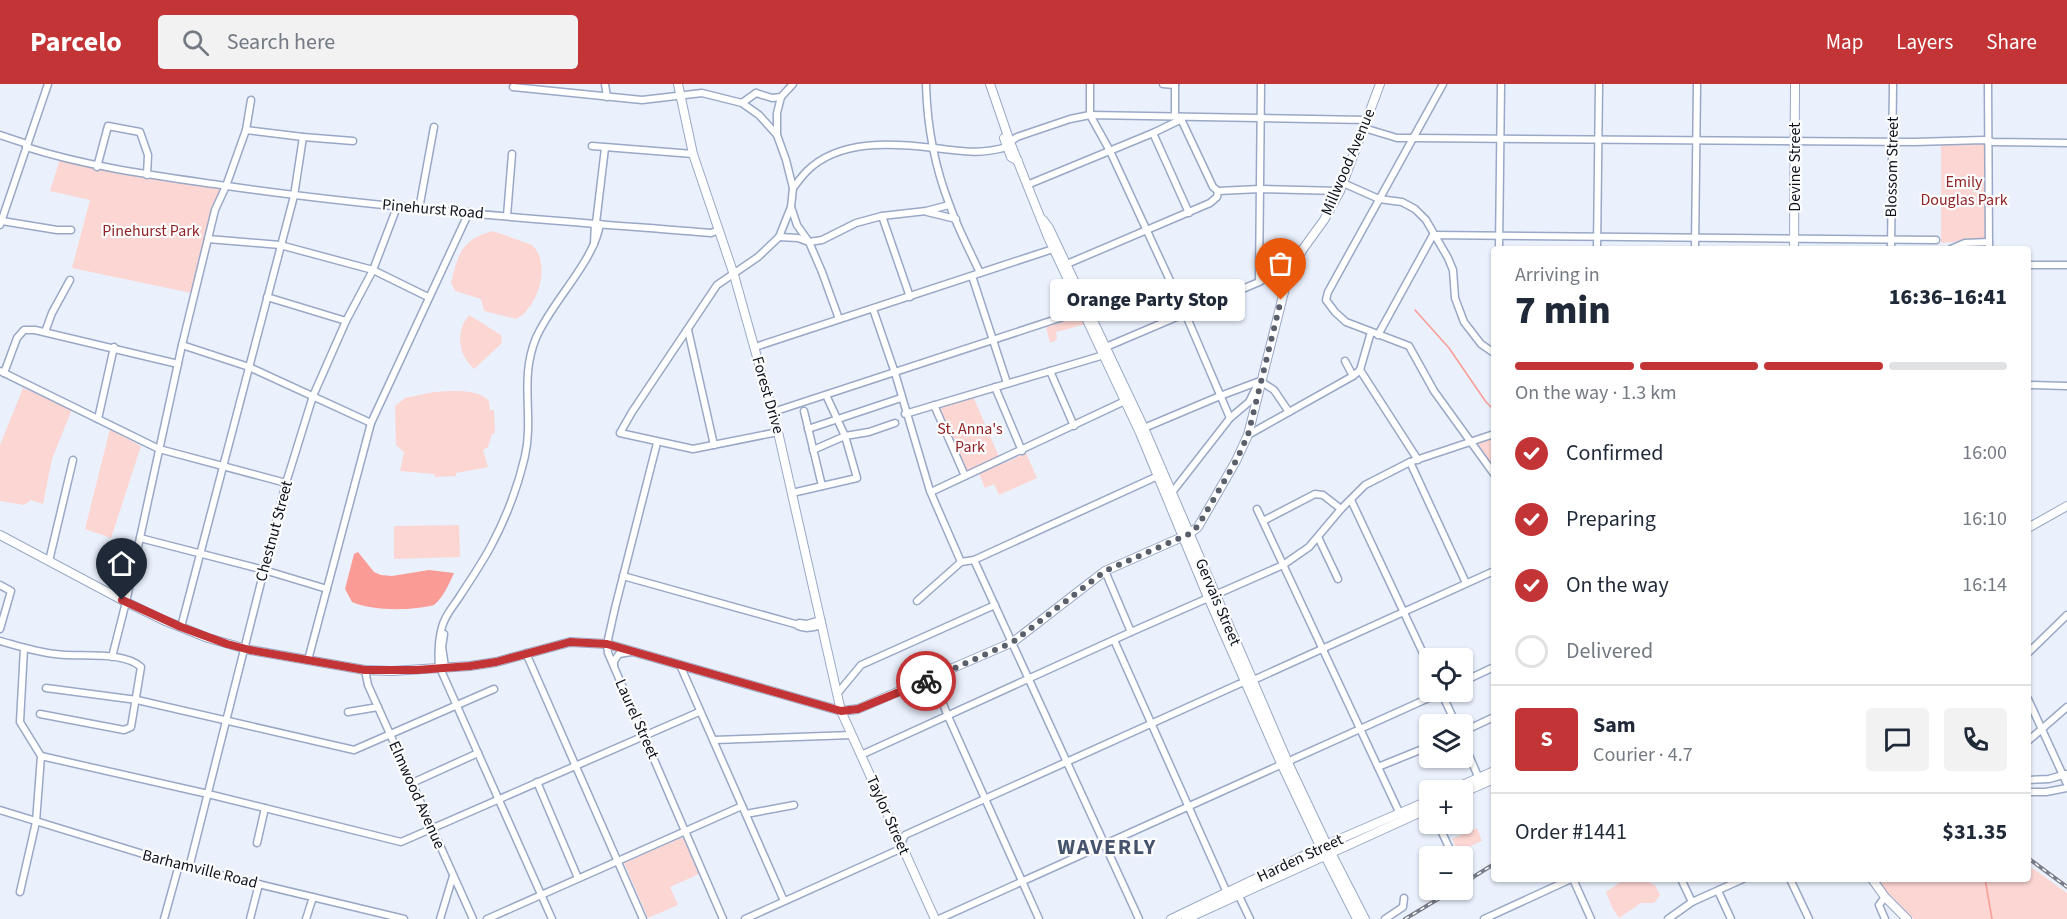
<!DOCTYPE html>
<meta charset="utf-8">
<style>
:root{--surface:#fff;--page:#f2f2f3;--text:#1f2937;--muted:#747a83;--line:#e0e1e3;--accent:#c33436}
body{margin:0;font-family:"Source Sans 3",sans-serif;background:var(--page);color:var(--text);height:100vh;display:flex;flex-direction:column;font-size:22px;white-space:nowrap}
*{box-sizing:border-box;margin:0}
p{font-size:20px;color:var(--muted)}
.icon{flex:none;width:33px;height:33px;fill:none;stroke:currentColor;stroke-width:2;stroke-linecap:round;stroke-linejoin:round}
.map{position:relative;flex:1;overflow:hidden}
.side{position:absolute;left:1491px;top:162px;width:540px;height:636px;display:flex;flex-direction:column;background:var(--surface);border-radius:6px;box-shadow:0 2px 4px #0004}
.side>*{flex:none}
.controls{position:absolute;left:1419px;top:564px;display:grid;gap:12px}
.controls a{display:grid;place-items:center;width:54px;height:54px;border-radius:6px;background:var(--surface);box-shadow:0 2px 4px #0004;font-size:30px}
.pin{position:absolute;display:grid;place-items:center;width:51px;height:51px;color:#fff;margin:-62px -26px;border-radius:50% 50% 50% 0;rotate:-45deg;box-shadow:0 0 6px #0007}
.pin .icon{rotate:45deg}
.courier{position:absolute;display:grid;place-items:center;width:60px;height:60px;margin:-30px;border:4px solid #c33436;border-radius:50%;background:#fff;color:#222;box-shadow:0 2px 8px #0007}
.bubble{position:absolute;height:42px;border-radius:6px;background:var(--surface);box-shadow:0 2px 4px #0004;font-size:20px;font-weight:800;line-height:42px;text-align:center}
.headline em{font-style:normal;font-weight:800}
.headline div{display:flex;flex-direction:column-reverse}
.headline{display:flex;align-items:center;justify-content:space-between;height:102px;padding:0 24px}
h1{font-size:39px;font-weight:800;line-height:45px}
.bar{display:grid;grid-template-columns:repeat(4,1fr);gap:9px 6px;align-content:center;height:72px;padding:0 24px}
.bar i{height:8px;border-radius:4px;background:var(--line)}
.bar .selected{background:var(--accent)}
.bar p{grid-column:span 4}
.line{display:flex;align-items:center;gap:15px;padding:0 24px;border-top:2px solid var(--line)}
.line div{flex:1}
.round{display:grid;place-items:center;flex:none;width:63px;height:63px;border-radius:6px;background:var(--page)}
ol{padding:0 24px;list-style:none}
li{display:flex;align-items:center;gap:18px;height:66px}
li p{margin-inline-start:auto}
li .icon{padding:6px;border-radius:50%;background:var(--accent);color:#fff;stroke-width:4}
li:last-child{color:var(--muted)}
li i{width:33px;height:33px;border:3px solid var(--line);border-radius:50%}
header{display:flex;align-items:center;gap:36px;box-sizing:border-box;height:84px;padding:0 30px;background:var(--accent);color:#fff}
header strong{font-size:28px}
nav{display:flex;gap:33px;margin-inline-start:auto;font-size:21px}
.search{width:420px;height:54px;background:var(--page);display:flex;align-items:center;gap:15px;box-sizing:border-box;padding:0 21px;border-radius:6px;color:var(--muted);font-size:22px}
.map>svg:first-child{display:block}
.green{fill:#fcd6d2}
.water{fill:#fa9c95}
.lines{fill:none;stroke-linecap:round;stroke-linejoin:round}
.stream{stroke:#fa9c95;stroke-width:1.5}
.minor-casing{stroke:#99a8c6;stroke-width:9}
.major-casing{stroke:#99a8c6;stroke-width:10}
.minor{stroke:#fff;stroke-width:6}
.major{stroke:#fff;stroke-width:8}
.rail-casing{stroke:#787e89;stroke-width:4}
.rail{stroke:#fdfdfd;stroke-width:1.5;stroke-dasharray:4.5;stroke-linecap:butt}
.done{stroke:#5a606b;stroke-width:6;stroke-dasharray:0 10.8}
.route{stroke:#c33436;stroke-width:8}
.labels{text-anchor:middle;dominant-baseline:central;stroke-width:4.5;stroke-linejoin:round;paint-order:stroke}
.street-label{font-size:16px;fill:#0d121d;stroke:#fdfdfd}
.park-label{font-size:16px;fill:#912426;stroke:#fdfdfd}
.district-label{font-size:22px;font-weight:bold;letter-spacing:1.5px;fill:#45536d;stroke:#fdfdfd}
</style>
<header>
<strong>Parcelo</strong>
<div class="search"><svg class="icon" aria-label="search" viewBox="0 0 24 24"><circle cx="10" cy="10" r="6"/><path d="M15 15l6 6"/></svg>Search here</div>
<nav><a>Map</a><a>Layers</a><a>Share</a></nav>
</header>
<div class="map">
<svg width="2067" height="835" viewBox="0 0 2067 835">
<rect width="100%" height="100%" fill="#eaf1fd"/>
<!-- green -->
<g class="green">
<polygon points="1941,59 1986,60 1985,155 1941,159"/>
<polygon points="60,75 122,90 220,105 220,113 212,121 191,209 72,184 90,116 50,107"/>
<path d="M493,147L532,161C549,176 541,211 527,226C525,230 520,232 516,235L484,227L481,215L455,207L451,199C458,170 462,155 493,147Z"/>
<path d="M469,231L501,251L502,259L474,285C458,271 455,248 469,231Z"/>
<polygon points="1082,232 1086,240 1056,248 1057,256 1050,259 1046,243"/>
<polygon points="23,304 72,325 52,375 43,420 31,416 24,421 0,417 0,361"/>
<path d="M434,308C451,307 477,304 489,317L490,326H494L495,349L492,350L488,363L483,366L488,383L456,389V392L435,393L434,390L400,387L404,368L396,361L395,322L405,314Z"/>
<polygon points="973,312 1002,380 1026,369 1037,394 999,411 994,400 985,404 977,384 964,390 936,323"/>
<polygon points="110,345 141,362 111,454 85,445"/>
<polygon points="1494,350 1494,390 1472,358"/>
<polygon points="459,441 460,473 394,475 394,442"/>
<polygon points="1477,744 1482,757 1470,762 1471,767 1460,772 1452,755"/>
<polygon points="683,753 699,790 670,803 678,821 648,834 624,779"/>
<polygon points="2028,781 2067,809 2067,835 1914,835 1890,813 1878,795 2028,795"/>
<polygon points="1625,795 1642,795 1655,801 1660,811 1654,819 1641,819 1619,834 1613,825 1606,808"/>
</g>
<!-- water -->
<path class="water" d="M358,468L374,488L381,491L392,492L429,486L454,489C449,500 443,514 434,521C411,527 373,527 352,518L345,505L354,470Z"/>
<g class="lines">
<!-- stream -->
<g class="stream">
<polyline points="1415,226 1449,264 1486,318 1494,326"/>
<polyline points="1985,795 1992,835"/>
</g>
<!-- minor casing -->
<g class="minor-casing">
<g id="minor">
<polyline points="605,0 607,13"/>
<path d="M926,0C927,41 935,84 950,122C958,145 970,167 980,189"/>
<polyline points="1090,0 1090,31 1110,67 1185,229 1230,334"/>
<polyline points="1163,0 1175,1"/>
<polyline points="1443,0 1328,208 1326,216 1335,228 1346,238 1409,262 1434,307 1494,390"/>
<polyline points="1988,0 1989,165"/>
<polyline points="513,3 642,16 702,9 742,19 759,31 777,51"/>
<polyline points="756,9 772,14 781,13 793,0"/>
<polyline points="781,13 777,29 777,51 786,76 793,104 791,123 797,141 809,158 822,188 839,235"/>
<polyline points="742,19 756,9"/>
<polyline points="1175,32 1175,0"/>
<polyline points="1180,33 1213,103 1218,107"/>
<polyline points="1364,44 1397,54 1413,54 1914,58 1984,56 1993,58 2067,59"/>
<polyline points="246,46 303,53 353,57"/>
<polyline points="1153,49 1189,129"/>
<polyline points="0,51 27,60"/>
<polyline points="1010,58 1017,53 1070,35 1090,31 1367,36"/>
<polyline points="592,62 693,70"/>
<path d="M26,63C92,84 159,92 227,102C387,125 549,136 711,149L719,146"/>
<polyline points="97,83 108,42 140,48 148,71 147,91"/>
<polyline points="1343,99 1379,115 1402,118 1415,125 1426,136 1448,174 1453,186 1455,214 1464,238 1481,260 1494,269"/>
<polyline points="1027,101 1153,49 1182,35"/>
<path d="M793,104C797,99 802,92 807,87C839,55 894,59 934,64C962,67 979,71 1007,63"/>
<polyline points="1218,107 1260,105 1340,107"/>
<polyline points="419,125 434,43"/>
<polyline points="927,128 956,135"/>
<polyline points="507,132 512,70"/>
<polyline points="882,132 910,213"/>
<polyline points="2,137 57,146 71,146"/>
<polyline points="596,139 605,64"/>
<polyline points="0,141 48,0"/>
<polyline points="779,153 798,154 809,158 822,156 856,139 882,132 926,127 949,121"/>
<polyline points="208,155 280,161 373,186 428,213"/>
<polyline points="594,160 595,139"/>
<polyline points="1499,165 1501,0"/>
<polyline points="1597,165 1599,0"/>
<polyline points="1695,165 1697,0"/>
<polyline points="1891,165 1893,0"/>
<polyline points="1951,165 1965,159 1989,158"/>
<polyline points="1067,180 1210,119 1217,113 1218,107"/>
<polyline points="2028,181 2067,181"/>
<polyline points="972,192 1007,299"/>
<polyline points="1259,198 1261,0"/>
<polyline points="267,213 346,237"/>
<polyline points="873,225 895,289 930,407 961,478"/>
<polyline points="688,246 714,361"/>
<polyline points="45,248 52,229 70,196"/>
<polyline points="1378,251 1433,151 1936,156"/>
<polyline points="182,261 249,283 371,339"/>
<polyline points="755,263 1053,165"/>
<polyline points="1106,263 1259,198 1280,186 1292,185"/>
<polyline points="1345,277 1353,292"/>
<polyline points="1360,286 1418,376"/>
<polyline points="0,287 159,365 286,399"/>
<polyline points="1050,287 1074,342"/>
<polyline points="4,289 17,254 24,246 35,246 178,280"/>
<polyline points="1260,297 1274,306 1289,328"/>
<polyline points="2028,301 2067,302"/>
<polyline points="995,303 1022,367"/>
<polyline points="826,311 845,352 869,348 895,339"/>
<polyline points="934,321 965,392"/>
<polyline points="804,327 822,402"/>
<polyline points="773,328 1084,226"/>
<polyline points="905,330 1104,271"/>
<polyline points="98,335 114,263"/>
<polyline points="1144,344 1220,312 1260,297"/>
<polyline points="808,345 901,314"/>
<polyline points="778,348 693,365 620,349 632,328 717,201 758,173 779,153 791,123"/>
<polyline points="1248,351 1353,292 1360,286 1371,248"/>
<polyline points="657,359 615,524 607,560 608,569 723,835"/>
<polyline points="1410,378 1466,499"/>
<polyline points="931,408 1127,316"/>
<polyline points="792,409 857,394 845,352 813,366"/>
<polyline points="1170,411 1230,334 1249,318 1258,300"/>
<polyline points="1351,416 1430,584"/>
<polyline points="1257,425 1400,730"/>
<polyline points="1263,437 1315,410 1323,411 1341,425"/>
<polyline points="1318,453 1338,495"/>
<polyline points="140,454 264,486 327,505"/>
<polyline points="974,476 1139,835"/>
<polyline points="49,477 73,376"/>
<polyline points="1105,487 1131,548"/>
<path d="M623,492L795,540C804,546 812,544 822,541"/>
<polyline points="0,501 11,507 0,545"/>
<polyline points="917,517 961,478 974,476 1160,391"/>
<polyline points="799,539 807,540 821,536"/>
<polyline points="181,543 294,112 303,53"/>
<polyline points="444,550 442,563 445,583"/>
<polyline points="1114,556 1228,811"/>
<path d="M0,557C18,562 36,568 55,570C79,574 122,566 141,583L131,643L124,646L40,630"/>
<polyline points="526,569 643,835"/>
<polyline points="2028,569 2067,531"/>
<polyline points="112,573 126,518 182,261 215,126 226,102 246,46 251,16"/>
<polyline points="308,576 371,339 469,128"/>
<polyline points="680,581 784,817"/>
<polyline points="614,582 614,577 619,570 631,568"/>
<path d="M439,584C438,570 438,557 442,543C445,531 453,523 460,512C471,495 482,479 491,462C506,434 518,402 525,372C534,332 519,295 536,254C552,217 594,178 600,140"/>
<polyline points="440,584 552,835"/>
<polyline points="365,586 368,601 473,835"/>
<polyline points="933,594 947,630 1039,835"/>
<polyline points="1462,598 1494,583"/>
<polyline points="46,604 137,616 354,666 494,605"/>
<polyline points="1441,608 1456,640"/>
<polyline points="837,610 861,581 995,521"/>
<polyline points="2028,615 2067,700"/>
<polyline points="348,628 378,623"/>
<polyline points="1462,648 1494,633"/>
<polyline points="1462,655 1480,697"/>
<polyline points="714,656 852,651"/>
<polyline points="2028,657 2067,623"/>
<polyline points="861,671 1131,548 1283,481 1309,463 1341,425 1365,401 1410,378 1494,350"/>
<polyline points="41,672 208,710 401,758 699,628"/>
<polyline points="1378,683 1430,662"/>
<polyline points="2028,696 2049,695 2066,690"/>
<polyline points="537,698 578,794"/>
<polyline points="412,699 478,669"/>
<polyline points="2028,708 2046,708 2067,704"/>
<polyline points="0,726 179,781 404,835"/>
<polyline points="746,730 794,721"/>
<polyline points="1438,740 1453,772"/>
<polyline points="257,759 265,724"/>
<polyline points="189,784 286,399 313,312 346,237 373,186 397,123"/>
<polyline points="1573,795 1591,835"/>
<polyline points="1681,795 1692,818"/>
<polyline points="1790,795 1809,835"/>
<polyline points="1718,807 1731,835"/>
<polyline points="20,808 36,738 41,672 20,638 24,564"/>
<polyline points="1238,810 1250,835"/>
<polyline points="164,835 179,781"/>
<polyline points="250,835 259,800"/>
<polyline points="306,835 313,813"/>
<polyline points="440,835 453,792"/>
<polyline points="487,835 742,722"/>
<polyline points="745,835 898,766 905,751 1239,600 1258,594 1494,487"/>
<polyline points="939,835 1442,608"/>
<polyline points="1385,835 1403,823 1404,814"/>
<polyline points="1484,835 1571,795"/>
<polyline points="1668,835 1692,818 1743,795"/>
<polyline points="1885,835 1879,821 1885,813"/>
</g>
</g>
<!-- major casing -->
<g class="major-casing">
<g id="major">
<polyline points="678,0 693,70 734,191 778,348 841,627 935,835"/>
<polyline points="990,0 1010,58 1048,153 1140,349 1207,511 1280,677 1321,764 1357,835"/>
<polyline points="1004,54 1011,73 1018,77"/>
<polyline points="1043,136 1049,144 1144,344 1290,683 1325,757 1365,835"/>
<polyline points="1794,165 1795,0"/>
<polyline points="2028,444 2067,422"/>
<polyline points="0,451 126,518 163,536 208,554 250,566 365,586 392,587 470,582 496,578 570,558 607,560 841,627 858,625 1013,558 1105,487 1189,450 1198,443 1236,377 1248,351 1287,196 1303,165 1324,136 1340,107 1380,0"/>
<polyline points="1451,706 1494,687"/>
<polyline points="1462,709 1494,695"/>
<polyline points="1872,795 1885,813 1907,835"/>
<polyline points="1171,835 1326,761 1430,716"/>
<polyline points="1186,835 1430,724"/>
</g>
</g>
<!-- minor -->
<use href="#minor" class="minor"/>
<!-- major -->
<use href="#major" class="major"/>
<!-- rail casing -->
<g class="rail-casing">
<g id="rail">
<polyline points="2028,774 2067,803"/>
<polyline points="1462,800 1494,780"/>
<polyline points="1405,835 1453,806"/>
</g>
</g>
<!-- rail -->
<use href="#rail" class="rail"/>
</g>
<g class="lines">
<!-- done -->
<polyline class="done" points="926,597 1013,558 1105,487 1189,450 1198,442 1236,377 1248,351 1281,216"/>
<!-- route -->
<polyline class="route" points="122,516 181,543 227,560 250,566 365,586 417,586 470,582 496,578 570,558 607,560 841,627 858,625 926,597"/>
</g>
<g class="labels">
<!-- street labels -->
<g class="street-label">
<text transform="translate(1348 78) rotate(-67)">Millwood Avenue</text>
<text transform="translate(1795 83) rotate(-90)">Devine Street</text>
<text transform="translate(1892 83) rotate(-89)">Blossom Street</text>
<text transform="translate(433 125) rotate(5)">Pinehurst Road</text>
<text transform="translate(768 311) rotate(74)">Forest Drive</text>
<text transform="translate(274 447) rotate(-75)">Chestnut Street</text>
<text transform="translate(1218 518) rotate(67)">Gervais Street</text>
<text transform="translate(637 635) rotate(66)">Laurel Street</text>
<text transform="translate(417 711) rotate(66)">Elmwood Avenue</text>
<text transform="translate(888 731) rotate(66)">Taylor Street</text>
<text transform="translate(1300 774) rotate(-25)">Harden Street</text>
<text transform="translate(200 785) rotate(14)">Barhamville Road</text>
</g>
<!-- park labels -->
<g class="park-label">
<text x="1964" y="98">Emily<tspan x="1964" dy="18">Douglas Park</tspan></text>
<text x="151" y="147">Pinehurst Park</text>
<text x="970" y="345">St. Anna's<tspan x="970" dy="18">Park</tspan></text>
</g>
<!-- district labels -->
<g class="district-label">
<text x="1107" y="763">WAVERLY</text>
</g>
</g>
</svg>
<div class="controls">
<a><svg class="icon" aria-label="locate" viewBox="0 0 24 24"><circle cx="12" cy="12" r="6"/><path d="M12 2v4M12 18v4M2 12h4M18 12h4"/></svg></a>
<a><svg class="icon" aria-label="layers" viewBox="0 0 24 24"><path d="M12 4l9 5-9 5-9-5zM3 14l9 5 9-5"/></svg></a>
<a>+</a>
<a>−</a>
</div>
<div class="pin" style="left:1281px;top:216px;background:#ea580c"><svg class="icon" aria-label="bag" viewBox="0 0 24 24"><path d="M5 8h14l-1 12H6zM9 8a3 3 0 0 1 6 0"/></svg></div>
<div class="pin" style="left:122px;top:516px;background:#1f2937"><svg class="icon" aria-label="home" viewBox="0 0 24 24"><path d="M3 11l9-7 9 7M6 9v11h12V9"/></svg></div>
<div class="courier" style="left:926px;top:597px"><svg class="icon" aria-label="bike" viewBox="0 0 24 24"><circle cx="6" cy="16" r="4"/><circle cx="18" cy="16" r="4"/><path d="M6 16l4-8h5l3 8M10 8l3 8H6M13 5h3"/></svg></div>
<div class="bubble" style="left:1050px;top:195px;width:195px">Orange Party Stop</div>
<section class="side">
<div class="headline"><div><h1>7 min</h1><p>Arriving in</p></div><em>16:36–16:41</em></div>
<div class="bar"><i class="selected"></i><i class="selected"></i><i class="selected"></i><i></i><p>On the way · 1.3 km</p></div>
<ol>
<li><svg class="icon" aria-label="check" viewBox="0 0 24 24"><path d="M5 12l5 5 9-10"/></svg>Confirmed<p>16:00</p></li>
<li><svg class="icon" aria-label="check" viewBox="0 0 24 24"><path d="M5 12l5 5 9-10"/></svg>Preparing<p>16:10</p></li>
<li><svg class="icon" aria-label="check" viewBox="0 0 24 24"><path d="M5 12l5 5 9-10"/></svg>On the way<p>16:14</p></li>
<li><i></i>Delivered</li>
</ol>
<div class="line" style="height:108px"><b class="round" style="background:var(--accent);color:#fff">S</b><div><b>Sam</b><p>Courier · 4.7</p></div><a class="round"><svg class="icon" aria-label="chat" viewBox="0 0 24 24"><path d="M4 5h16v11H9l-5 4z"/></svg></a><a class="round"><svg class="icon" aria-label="phone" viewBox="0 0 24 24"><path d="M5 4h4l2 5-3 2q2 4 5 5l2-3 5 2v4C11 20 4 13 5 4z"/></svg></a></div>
<div class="line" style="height:78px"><div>Order #1441</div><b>$31.35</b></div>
</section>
</div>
